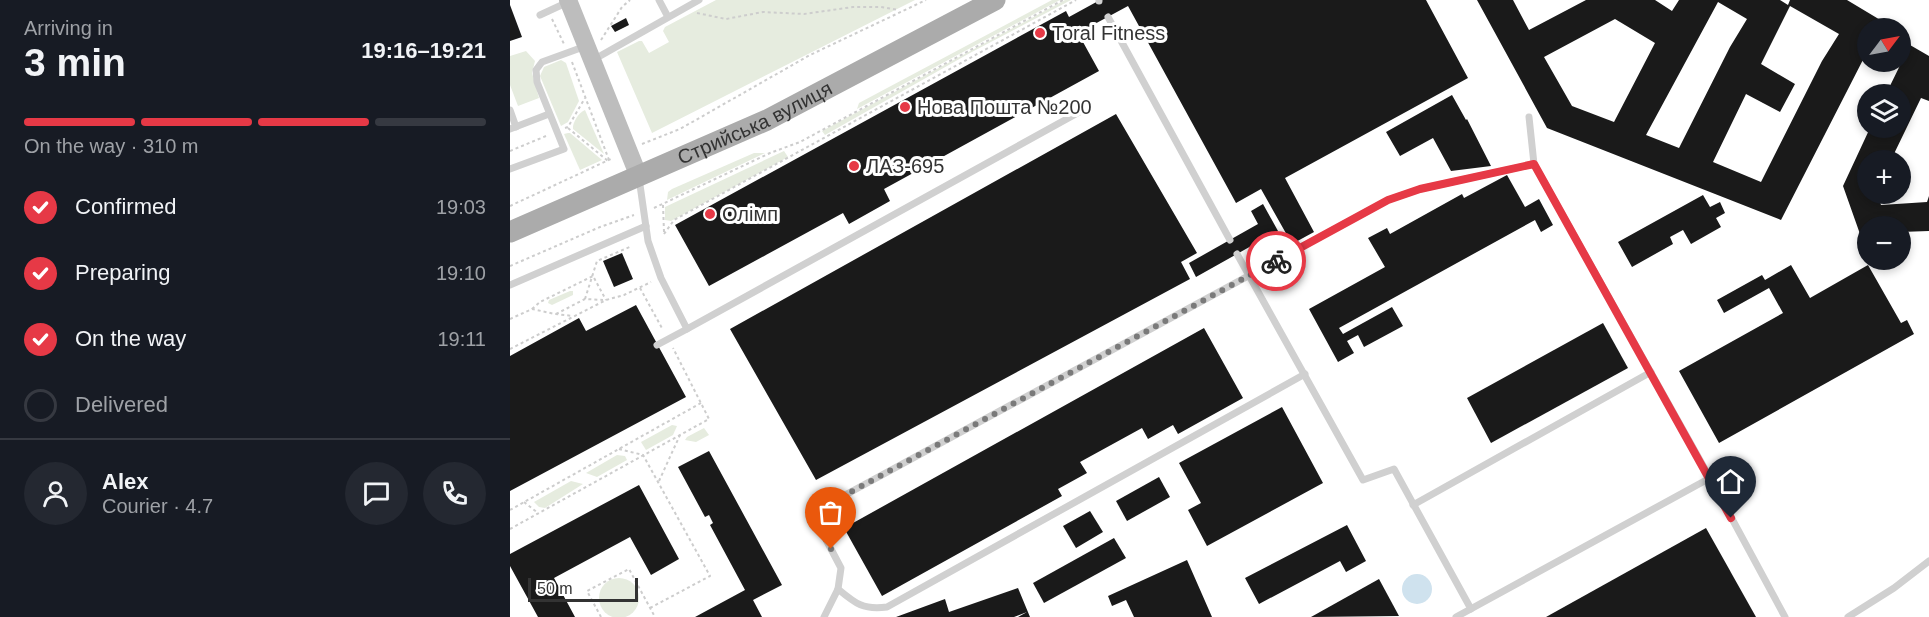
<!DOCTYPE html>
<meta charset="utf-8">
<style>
:root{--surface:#171b24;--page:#242831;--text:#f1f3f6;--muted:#9ea1a6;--line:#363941;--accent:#e63946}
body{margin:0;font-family:Helvetica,sans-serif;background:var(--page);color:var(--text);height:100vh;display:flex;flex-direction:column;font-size:22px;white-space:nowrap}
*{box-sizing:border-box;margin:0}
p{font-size:20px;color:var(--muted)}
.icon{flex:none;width:33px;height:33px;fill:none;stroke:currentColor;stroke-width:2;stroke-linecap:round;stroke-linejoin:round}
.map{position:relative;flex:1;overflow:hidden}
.panel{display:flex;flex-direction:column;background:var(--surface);width:510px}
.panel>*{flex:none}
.needle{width:39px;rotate:58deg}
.controls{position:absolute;left:1347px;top:18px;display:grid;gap:12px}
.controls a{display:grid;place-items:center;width:54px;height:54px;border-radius:50%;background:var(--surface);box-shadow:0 3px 9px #0003;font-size:30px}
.scale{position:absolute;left:18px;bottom:15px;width:110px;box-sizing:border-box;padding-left:6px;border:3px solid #333;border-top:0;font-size:16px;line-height:21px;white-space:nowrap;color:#333;-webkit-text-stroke:4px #fff;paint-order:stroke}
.pin{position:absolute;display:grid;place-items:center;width:51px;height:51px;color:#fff;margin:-62px -26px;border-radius:50% 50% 50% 0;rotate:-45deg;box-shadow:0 0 6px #0007}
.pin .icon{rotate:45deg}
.courier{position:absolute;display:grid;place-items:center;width:60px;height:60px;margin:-30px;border:4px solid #e63946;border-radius:50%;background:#fff;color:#222;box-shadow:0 2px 8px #0007}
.overview em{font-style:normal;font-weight:700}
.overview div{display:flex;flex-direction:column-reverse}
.overview{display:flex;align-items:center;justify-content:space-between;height:102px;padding:0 24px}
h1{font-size:39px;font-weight:700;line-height:45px}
.bar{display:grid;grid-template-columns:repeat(4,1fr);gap:9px 6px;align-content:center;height:72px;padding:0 24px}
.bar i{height:8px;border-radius:4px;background:var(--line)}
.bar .on{background:var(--accent)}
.bar p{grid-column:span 4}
.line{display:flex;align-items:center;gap:15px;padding:0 24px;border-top:2px solid var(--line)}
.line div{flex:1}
.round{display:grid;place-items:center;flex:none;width:63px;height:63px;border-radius:32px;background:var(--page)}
ol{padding:0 24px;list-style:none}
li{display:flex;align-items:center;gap:18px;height:66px}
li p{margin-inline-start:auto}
li .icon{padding:6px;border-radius:50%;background:var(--accent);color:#fff;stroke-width:4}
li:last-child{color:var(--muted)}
li i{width:33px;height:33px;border:3px solid var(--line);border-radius:50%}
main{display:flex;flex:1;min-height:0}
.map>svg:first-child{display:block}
.green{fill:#e6ecdf}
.water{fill:#cfe2ee}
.building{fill:#1a1a1a;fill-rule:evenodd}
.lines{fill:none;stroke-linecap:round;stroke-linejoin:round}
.path{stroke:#cdcdcd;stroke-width:2;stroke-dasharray:3 3;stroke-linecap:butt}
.lane{stroke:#d0d0d0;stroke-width:7}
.secondary{stroke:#bdbdbd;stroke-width:18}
.primary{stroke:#ababab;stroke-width:21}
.done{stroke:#7a7a7a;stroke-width:6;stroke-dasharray:0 10.8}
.route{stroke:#e63946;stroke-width:8}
.poi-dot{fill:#e63946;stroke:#fff;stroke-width:2}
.labels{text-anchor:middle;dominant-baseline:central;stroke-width:6;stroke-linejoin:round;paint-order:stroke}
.poi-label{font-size:20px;fill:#333;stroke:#fff;text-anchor:start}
.street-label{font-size:20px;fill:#333;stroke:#fff}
</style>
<main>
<section class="panel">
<div class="overview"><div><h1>3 min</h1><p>Arriving in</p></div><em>19:16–19:21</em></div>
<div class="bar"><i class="on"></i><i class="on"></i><i class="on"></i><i></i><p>On the way · 310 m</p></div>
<ol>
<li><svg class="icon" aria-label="check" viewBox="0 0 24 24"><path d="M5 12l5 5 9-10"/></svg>Confirmed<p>19:03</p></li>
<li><svg class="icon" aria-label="check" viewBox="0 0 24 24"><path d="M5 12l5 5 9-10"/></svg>Preparing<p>19:10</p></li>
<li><svg class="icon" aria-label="check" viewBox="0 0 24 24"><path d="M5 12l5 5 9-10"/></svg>On the way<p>19:11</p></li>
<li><i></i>Delivered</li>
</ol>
<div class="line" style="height:108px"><a class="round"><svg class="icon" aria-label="person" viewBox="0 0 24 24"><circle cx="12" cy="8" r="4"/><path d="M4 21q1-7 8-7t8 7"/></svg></a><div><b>Alex</b><p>Courier · 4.7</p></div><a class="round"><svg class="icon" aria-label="chat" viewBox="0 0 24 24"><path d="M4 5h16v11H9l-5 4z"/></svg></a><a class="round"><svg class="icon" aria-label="phone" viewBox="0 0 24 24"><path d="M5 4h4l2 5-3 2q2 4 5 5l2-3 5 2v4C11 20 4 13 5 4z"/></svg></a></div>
</section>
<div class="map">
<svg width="1419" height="617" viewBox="0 0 1419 617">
<rect width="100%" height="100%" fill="#fff"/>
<!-- green -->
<g class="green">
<polygon points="206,0 405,0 142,133 107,52 129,41 132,41 139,53 159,42 153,31 155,27"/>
<polygon points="542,0 550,0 347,109 349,103"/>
<polygon points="555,0 561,0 460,53 315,135 312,131"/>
<polygon points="16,51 25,61 22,73 29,98 8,106 0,85 0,56"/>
<polygon points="51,60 56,63 69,101 58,122 51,126 30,76 34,67"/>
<path d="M75,110L94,154L63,129C62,123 69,112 75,110Z"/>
<polygon points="58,133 60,133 92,160 70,170 54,134"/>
<polygon points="274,151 278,157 161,221 155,220 155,207"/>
<polygon points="244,153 255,153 157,200 158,192 162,189"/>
<polygon points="60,291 63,291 63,295 42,305 38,303 39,300"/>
<polygon points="162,425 167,426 163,435 136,450 131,442"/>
<polygon points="194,428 199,435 186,442 175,440 177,437"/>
<polygon points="107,455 115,456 117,460 87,477 76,473"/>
<polygon points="61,481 73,484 35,508 29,507 24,502"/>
<circle cx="109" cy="598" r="20"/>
</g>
<!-- water -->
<circle class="water" cx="907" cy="589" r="15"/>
<!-- building -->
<g class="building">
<polygon points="590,0 916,0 958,78 775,178 804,232 782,244 751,189 726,203 618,6 568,33 589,71 374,189 380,201 339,224 333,213 199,286 165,225 556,11 559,17"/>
<path d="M967,0H1003L1019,30L1076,0H1145L1162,11L1169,0H1270L1278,5L1280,0H1337L1372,21L1369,28H1358V50L1271,220L1037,128ZM1208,2L1237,19L1220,47L1169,148L1136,135ZM1280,6L1329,34L1312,61L1251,182L1203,162L1236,94L1270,112L1285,84L1251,64ZM1105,19L1145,43L1104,122L1062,106L1034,57Z"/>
<polygon points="0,5 12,37 0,41"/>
<polygon points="116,18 119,25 105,32 101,26"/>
<polygon points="1400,45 1419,56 1419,101 1411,98 1381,160 1358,160 1358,194 1367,194 1371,205 1417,202 1419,196 1419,231 1390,232 1390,226 1358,226 1358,233 1350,234 1333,186 1360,128 1390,128 1390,94 1376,94"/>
<polygon points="942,95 956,120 957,119 981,166 941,171 923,138 890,156 876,132"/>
<polygon points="606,114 687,253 671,262 680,279 306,480 220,329"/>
<polygon points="997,175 1015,207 1029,199 1043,225 1031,232 1025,220 829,328 833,334 882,307 893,326 854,347 848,335 837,341 844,353 828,362 799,309 875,267 858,238 877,228 880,234 952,194 954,198"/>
<polygon points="1193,195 1200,207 1210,202 1215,213 1206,218 1211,227 1181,244 1173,230 1160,237 1163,244 1122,267 1108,242"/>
<polygon points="753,204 768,231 686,277 679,263 748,224 741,211"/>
<polygon points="112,253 123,279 104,287 93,261"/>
<polygon points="1281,265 1300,298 1358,265 1391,323 1397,320 1404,334 1209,443 1169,371 1273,313 1259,288 1214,313 1207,300 1252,275 1255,280"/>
<polygon points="126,305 176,397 0,491 0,356 69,318 76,331"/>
<polygon points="1093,323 1118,368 981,443 957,398"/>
<polygon points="694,328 733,398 668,434 663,425 638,439 632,428 570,462 577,473 548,489 552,496 372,596 334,528"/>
<polygon points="772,407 813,483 697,546 678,510 691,503 669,463"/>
<polygon points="199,451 272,585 243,600 252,617 185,617 235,590 200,525 203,523 199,515 195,517 168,467"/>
<polygon points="649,477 660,497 617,521 606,501"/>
<polygon points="129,485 169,559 141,575 120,537 44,578 65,617 28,617 0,566 0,554"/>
<polygon points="580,511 593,532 566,548 553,526"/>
<polygon points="837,525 856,561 836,572 830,561 749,604 735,578"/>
<polygon points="1196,528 1246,617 1036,617"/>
<polygon points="604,538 616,558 534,603 523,583"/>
<polygon points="677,560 702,617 624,617 616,600 602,606 598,596"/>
<polygon points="869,579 889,616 801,617"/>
<polygon points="508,588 520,617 508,617 517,612 504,617 386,617 435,599 439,612"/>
</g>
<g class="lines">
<!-- path -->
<g class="path">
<polyline points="187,13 216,19 253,12 294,14 343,7 371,7 389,10"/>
<polyline points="42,19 54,44"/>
<polyline points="91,40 112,7 120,0"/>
<polyline points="62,62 99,160"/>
<polyline points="55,128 58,127 75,98"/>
<polyline points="58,128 98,161"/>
<polyline points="132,144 170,129 300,55 416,0"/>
<polyline points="0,151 36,136"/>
<polyline points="153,205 154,232"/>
<polyline points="0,206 103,158"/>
<polyline points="144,208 260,153 290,142 553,0"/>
<polyline points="154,234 164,220 566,0"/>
<polyline points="0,266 90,227 124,215"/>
<polyline points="130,288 153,330"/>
<polyline points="75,299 87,261 122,246"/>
<polyline points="22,309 30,302 83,276 96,300"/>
<polyline points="46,314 75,299 93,300"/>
<polyline points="0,319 22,309 45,314 63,316"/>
<polyline points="0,349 96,300 114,295 141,282"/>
<polyline points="109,449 133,455 200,576 140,608"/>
<polyline points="149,481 170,435"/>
<polyline points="14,502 28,513"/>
<polyline points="0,510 191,403"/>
<polyline points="0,529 199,419 163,348"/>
<polyline points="91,617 77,591 119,569 145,617"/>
</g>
<!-- lane -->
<g class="lane">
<polyline points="149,0 158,17"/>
<polyline points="589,0 589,1"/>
<polyline points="30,15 58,2"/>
<polyline points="598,17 720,240"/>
<polyline points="83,60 189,0"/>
<polyline points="0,110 6,127"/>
<polyline points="0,129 39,114"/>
<polyline points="0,169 54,149 27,82 26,70 32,62 76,46"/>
<polyline points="129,178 138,241 151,278 177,329 573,110"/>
<polyline points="727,254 853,480 884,469 961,609"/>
<polyline points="0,285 136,226"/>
<polyline points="147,345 177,329"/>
<polyline points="1200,478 1275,617"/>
<polyline points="903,505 1141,372"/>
<path d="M328,589C346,604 353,610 377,607L795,374"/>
<polyline points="314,617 328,589 331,568 302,513 878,200 910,189 1024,164"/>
<polyline points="946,617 1200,478 1024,164 1019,117"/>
<polyline points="1338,617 1384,588 1419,561"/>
</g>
<!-- secondary -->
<polyline class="secondary" points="58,0 129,177"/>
<!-- primary -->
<path class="primary" id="s1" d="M0,232L257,120L485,0"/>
</g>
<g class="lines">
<!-- done -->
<polyline class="done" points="321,549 302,513 766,261"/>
<!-- route -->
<polyline class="route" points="766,261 878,200 910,189 1024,164 1221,518"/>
</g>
<!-- markers -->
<g class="poi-dot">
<circle cx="530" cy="33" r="6"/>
<circle cx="395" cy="107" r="6"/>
<circle cx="344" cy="166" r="6"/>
<circle cx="200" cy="214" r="6"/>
</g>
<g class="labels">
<!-- poi labels -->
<g class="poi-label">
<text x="542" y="33">Toral Fitness</text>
<text x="407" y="107">Нова Пошта №200</text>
<text x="356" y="166">ЛАЗ-695</text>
<text x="212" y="214">Олімп</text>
</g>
<!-- street labels -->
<g class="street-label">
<text stroke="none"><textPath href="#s1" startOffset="268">Стрийська вулиця</textPath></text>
</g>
</g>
</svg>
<div class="controls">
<a><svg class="needle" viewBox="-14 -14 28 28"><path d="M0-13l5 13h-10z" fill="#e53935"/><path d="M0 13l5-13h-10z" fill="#9ea1a6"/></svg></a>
<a><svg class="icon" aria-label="layers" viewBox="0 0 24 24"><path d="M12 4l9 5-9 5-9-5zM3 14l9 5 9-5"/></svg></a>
<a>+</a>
<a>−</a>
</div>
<div class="scale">50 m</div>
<div class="pin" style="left:321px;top:549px;background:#ea580c"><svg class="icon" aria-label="bag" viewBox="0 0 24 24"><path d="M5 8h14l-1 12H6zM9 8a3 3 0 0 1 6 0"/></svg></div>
<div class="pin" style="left:1221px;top:518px;background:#1f2937"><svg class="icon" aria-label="home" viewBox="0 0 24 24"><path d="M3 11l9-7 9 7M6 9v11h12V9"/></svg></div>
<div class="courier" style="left:766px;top:261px"><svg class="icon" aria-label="bike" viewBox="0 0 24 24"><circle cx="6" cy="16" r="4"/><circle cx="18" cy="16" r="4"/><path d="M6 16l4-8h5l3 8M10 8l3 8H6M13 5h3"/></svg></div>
</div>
</main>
